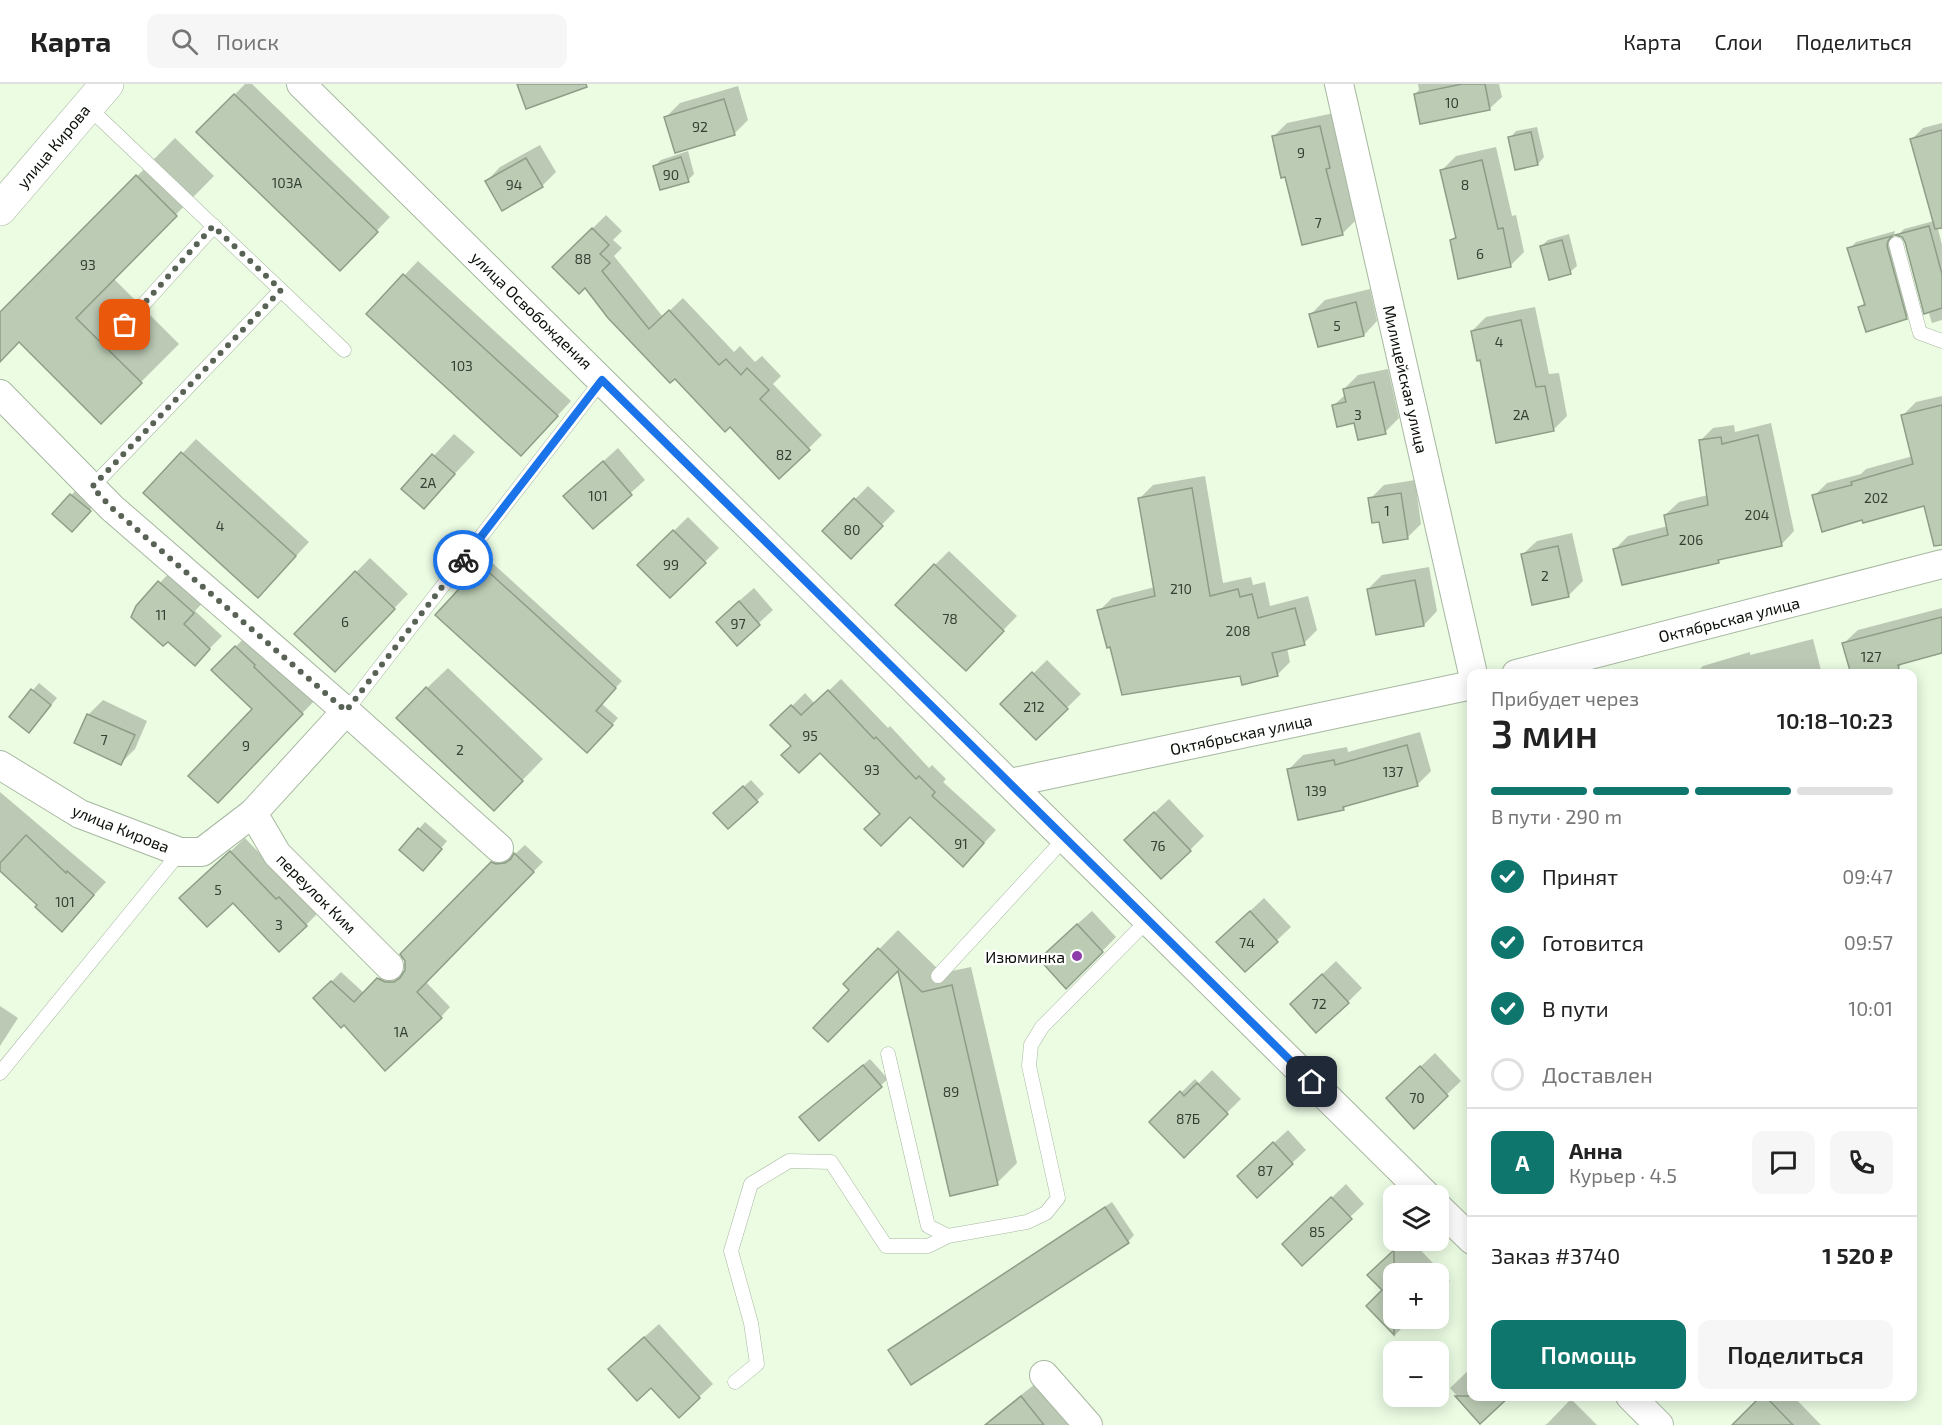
<!DOCTYPE html>
<html lang="ru">
<meta charset="utf-8">
<style>
:root{--surface:#fff;--page:#f6f6f6;--text:#222;--muted:#767676;--line:#e0e0e0;--accent:#0f766e}
body{margin:0;font-family:"Exo 2",sans-serif;background:var(--page);color:var(--text);height:100vh;display:flex;flex-direction:column;font-size:22px;white-space:nowrap}
*{box-sizing:border-box;margin:0}
p{font-size:20px;color:var(--muted)}
.icon{flex:none;width:33px;height:33px;fill:none;stroke:currentColor;stroke-width:2;stroke-linecap:round;stroke-linejoin:round}
.map{position:relative;flex:1;overflow:hidden}
.panel{position:absolute;left:1467px;top:585px;width:450px;height:732px;display:flex;flex-direction:column;background:var(--surface);border-radius:12px;box-shadow:0 3px 15px #0003}
.panel>*{flex:none}
.tools{position:absolute;left:1383px;top:1101px;display:grid;gap:12px}
.tools a{display:grid;place-items:center;width:66px;height:66px;border-radius:12px;background:var(--surface);box-shadow:0 3px 15px #0003;font-size:30px}
.pin{position:absolute;display:grid;place-items:center;width:51px;height:51px;color:#fff;margin:-26px;border-radius:12px;box-shadow:0 3px 9px #0006}
.courier{position:absolute;display:grid;place-items:center;width:60px;height:60px;margin:-30px;border:4px solid #1a73e8;border-radius:50%;background:#fff;color:#222;box-shadow:0 2px 8px #0007}
.overview em{font-style:normal;font-weight:600}
.overview div{display:flex;flex-direction:column-reverse}
.overview{display:flex;align-items:center;justify-content:space-between;height:102px;padding:0 24px}
h1{font-size:39px;font-weight:600;line-height:45px}
.bar{display:grid;grid-template-columns:repeat(4,1fr);gap:9px 6px;align-content:center;height:72px;padding:0 24px}
.bar i{height:8px;border-radius:4px;background:var(--line)}
.bar .selected{background:var(--accent)}
.bar p{grid-column:span 4}
.line{display:flex;align-items:center;gap:15px;padding:0 24px;border-top:2px solid var(--line)}
.line div{flex:1}
.round{display:grid;place-items:center;flex:none;width:63px;height:63px;border-radius:12px;background:var(--page)}
ol{padding:0 24px;list-style:none}
li{display:flex;align-items:center;gap:18px;height:66px}
li p{margin-inline-start:auto}
li .icon{padding:6px;border-radius:50%;background:var(--accent);color:#fff;stroke-width:4}
li:last-child{color:var(--muted)}
li i{width:33px;height:33px;border:3px solid var(--line);border-radius:50%}
.primary-button{display:flex;gap:12px;margin-top:auto;padding:12px 24px}
.primary-button a{flex:1;height:69px;border-radius:12px;background:var(--accent);color:#fff;font-size:24px;font-weight:600;line-height:69px;text-align:center}
.primary-button a+a{background:var(--page);color:var(--text)}
header{display:flex;align-items:center;gap:36px;box-sizing:border-box;height:84px;padding:0 30px;background:var(--surface);border-bottom:2px solid var(--line)}
header strong{font-size:28px}
nav{display:flex;gap:33px;margin-inline-start:auto;font-size:21px}
.search{width:420px;height:54px;background:var(--page);display:flex;align-items:center;gap:15px;box-sizing:border-box;padding:0 21px;border-radius:12px;color:var(--muted);font-size:22px}
.map>svg:first-child{display:block}
.shadow{fill:#0003}
.building{fill:#bcccb4;stroke:#8e9d87;stroke-width:1.5}
.lines{fill:none;stroke-linecap:round;stroke-linejoin:round}
.lane-casing{stroke:#a7b7a0;stroke-width:15}
.street-casing{stroke:#a7b7a0;stroke-width:30}
.secondary-casing{stroke:#a7b7a0;stroke-width:34}
.lane{stroke:#fff;stroke-width:14}
.street{stroke:#fff;stroke-width:28}
.secondary{stroke:#fff;stroke-width:33}
.done{stroke:#596355;stroke-width:6;stroke-dasharray:0 10.8}
.route{stroke:#1a73e8;stroke-width:8}
.poi-dot{fill:#8f3cab;stroke:#fff;stroke-width:2}
.labels{text-anchor:middle;dominant-baseline:central;stroke-width:4.5;stroke-linejoin:round;paint-order:stroke}
.number-label{font-size:14px;fill:#363f33}
.street-label{font-size:16px;fill:#0a1008;stroke:#fff}
.poi-label{font-size:16px;fill:#0a1008;stroke:#fff;text-anchor:end}
</style>
<header>
<strong>Карта</strong>
<div class="search"><svg class="icon" aria-label="search" viewBox="0 0 24 24"><circle cx="10" cy="10" r="6"/><path d="M15 15l6 6"/></svg>Поиск</div>
<nav><a>Карта</a><a>Слои</a><a>Поделиться</a></nav>
</header>
<div class="map">
<svg width="1942" height="1341" viewBox="0 0 1942 1341">
<rect width="100%" height="100%" fill="#ebfce3"/>
<!-- shadow -->
<g class="shadow">
<polygon points="245,0 252,0 390,133 340,185 198,48"/>
<polygon points="1418,0 1499,0 1502,13 1489,25 1415,10 1419,6"/>
<polygon points="738,2 748,36 734,50 666,33 680,19"/>
<polygon points="1334,29 1343,68 1340,72 1356,136 1342,150 1286,92 1273,53 1287,39"/>
<polygon points="1942,39 1942,144 1938,145 1942,161 1942,236 1932,239 1906,156 1903,152 1898,151 1904,145 1934,137 1912,55 1923,44"/>
<polygon points="1537,43 1544,73 1538,80 1510,54 1516,47"/>
<polygon points="175,54 214,92 113,194 179,260 101,338 19,256 0,272 0,230"/>
<polygon points="540,61 556,88 542,102 487,97 500,83"/>
<polygon points="1496,63 1512,132 1516,131 1524,168 1510,182 1451,156 1457,151 1442,86 1456,72"/>
<polygon points="688,67 694,90 688,96 655,82 661,76"/>
<polygon points="606,131 622,147 613,156 622,164 614,172 663,233 683,214 734,268 740,262 755,278 762,272 781,292 773,300 822,351 780,393 731,341 585,202 554,183"/>
<polygon points="1895,147 1893,155 1913,227 1906,234 1860,223 1865,218 1849,165 1856,158"/>
<polygon points="1569,150 1577,182 1570,188 1541,162 1548,156"/>
<polygon points="418,177 571,317 535,356 368,230"/>
<polygon points="1370,205 1377,237 1364,251 1311,230 1325,216"/>
<polygon points="1535,223 1549,290 1559,289 1567,332 1553,346 1481,274 1472,247 1486,233"/>
<polygon points="1388,285 1399,334 1385,348 1355,338 1334,321 1346,310 1344,305 1358,291"/>
<polygon points="1942,312 1942,419 1925,420 1863,434 1814,412 1827,399 1861,390 1866,385 1913,372 1903,331 1916,318"/>
<polygon points="1771,339 1794,447 1781,461 1723,473 1718,478 1614,466 1628,452 1668,442 1665,431 1679,418 1708,411 1700,357 1713,344 1734,341 1735,348"/>
<polygon points="454,350 475,368 424,423 403,405"/>
<polygon points="196,355 309,458 272,498 145,409"/>
<polygon points="618,364 645,396 593,443 565,412"/>
<polygon points="1205,392 1223,499 1251,493 1253,501 1265,498 1270,522 1308,512 1317,546 1304,559 1287,564 1290,578 1277,591 1241,590 1111,562 1099,527 1112,514 1155,503 1140,414 1153,401"/>
<polygon points="1415,396 1421,440 1407,454 1380,437 1370,415 1384,401"/>
<polygon points="868,402 895,427 851,473 824,447"/>
<polygon points="78,404 96,419 79,439 54,430"/>
<polygon points="688,433 719,464 670,512 639,481"/>
<polygon points="1572,449 1583,497 1569,511 1534,519 1523,470 1537,457"/>
<polygon points="949,467 1017,532 979,571 935,481"/>
<polygon points="370,474 408,510 348,572 296,550"/>
<polygon points="488,475 622,597 601,619 618,634 594,661 482,482"/>
<polygon points="1429,483 1437,527 1424,541 1368,505 1382,491"/>
<polygon points="172,486 205,516 195,527 222,552 207,567 137,523"/>
<polygon points="754,504 773,526 737,559 731,524"/>
<polygon points="1942,524 1942,567 1904,578 1898,584 1844,559 1858,546"/>
<polygon points="254,544 320,611 236,698 254,625 213,586"/>
<polygon points="1813,555 1822,590 1695,590 1703,582 1750,568 1750,571"/>
<polygon points="1047,576 1081,610 1036,654 1002,620"/>
<polygon points="448,584 543,675 515,704 427,604"/>
<polygon points="841,595 888,644 890,642 929,684 932,681 946,695 943,698 996,746 976,768 910,731 882,730 820,667 793,662 773,641 805,609 815,620"/>
<polygon points="39,599 57,614 35,641 11,632"/>
<polygon points="103,616 147,637 135,665 121,679 76,659 89,630"/>
<polygon points="1420,648 1431,687 1417,701 1349,720 1343,725 1289,685 1303,671 1347,663 1348,668"/>
<polygon points="751,696 764,710 728,743 722,723"/>
<polygon points="0,708 106,798 74,833 39,821 0,785"/>
<polygon points="1169,715 1204,752 1190,766 1140,742"/>
<polygon points="425,738 447,757 430,778 419,745"/>
<polygon points="245,754 291,803 320,827 306,841 233,816 195,800"/>
<polygon points="525,761 543,778 425,897 450,923 441,933 344,939 315,914 341,888 364,909 388,885 394,888 406,887 407,878 402,870 502,769 507,771 515,770"/>
<polygon points="1264,814 1291,843 1245,886 1232,844"/>
<polygon points="1092,827 1116,853 1067,903 1054,861"/>
<polygon points="898,846 942,889 971,883 1017,1079 997,1099 899,885 851,906 845,900"/>
<polygon points="1336,877 1362,904 1348,918 1306,906"/>
<polygon points="0,922 18,934 0,962"/>
<polygon points="1435,969 1461,997 1414,1042 1402,1000"/>
<polygon points="870,975 888,995 819,1055 801,1033"/>
<polygon points="1212,986 1241,1015 1184,1071 1151,1038 1195,995 1199,999"/>
<polygon points="1288,1046 1306,1066 1257,1112 1253,1078"/>
<polygon points="1346,1100 1364,1120 1350,1133 1298,1146"/>
<polygon points="1112,1118 1134,1151 1128,1158 890,1267 897,1260"/>
<polygon points="1405,1156 1411,1156 1450,1197 1438,1209 1438,1190 1394,1190 1394,1234 1412,1234 1395,1251 1368,1222 1384,1206 1369,1191"/>
<polygon points="659,1240 713,1300 699,1313 624,1271"/>
<polygon points="1472,1283 1472,1312 1480,1338 1450,1304"/>
<polygon points="1035,1300 1069,1341 985,1341 991,1335"/>
<polygon points="1763,1312 1793,1312 1821,1341 1734,1341"/>
<polygon points="1571,1315 1597,1341 1545,1341 1548,1339"/>
</g>
<!-- building -->
<g class="building">
<polygon points="517,0 586,0 587,3 526,25"/>
<polygon points="1462,0 1485,0 1490,26 1420,40 1414,10"/>
<polygon points="234,10 378,148 340,187 196,48"/>
<polygon points="724,15 735,51 675,69 664,33"/>
<polygon points="1320,42 1330,84 1326,85 1343,151 1302,161 1285,93 1281,94 1272,52"/>
<polygon points="1942,46 1942,144 1935,145 1910,55"/>
<polygon points="1531,48 1538,81 1515,86 1508,53"/>
<polygon points="681,73 689,98 660,106 653,82"/>
<polygon points="526,74 543,103 502,127 485,97"/>
<polygon points="1482,76 1498,145 1503,144 1511,183 1458,195 1450,156 1456,154 1440,86"/>
<polygon points="136,91 177,132 76,234 142,299 101,340 19,258 0,278 0,228"/>
<polygon points="1929,142 1942,190 1942,224 1924,230 1905,158 1902,153 1895,151"/>
<polygon points="592,144 609,161 600,170 610,179 602,187 649,245 669,226 719,281 726,275 741,291 747,284 769,306 760,315 810,366 779,395 730,343 725,348 675,295 670,299 608,234 585,204 579,210 552,183"/>
<polygon points="1892,152 1888,157 1887,162 1907,235 1866,248 1858,223 1865,221 1847,164"/>
<polygon points="1562,156 1571,190 1549,196 1540,162"/>
<polygon points="403,190 558,332 521,372 366,230"/>
<polygon points="1356,218 1364,252 1318,263 1309,230"/>
<polygon points="1521,236 1536,303 1545,302 1554,347 1496,359 1480,276 1477,277 1471,247"/>
<polygon points="1374,298 1386,350 1358,356 1354,339 1337,343 1332,321 1346,318 1343,305"/>
<polygon points="1942,321 1942,461 1934,462 1924,422 1863,439 1862,436 1822,448 1812,411 1852,401 1851,398 1913,380 1901,331"/>
<polygon points="1758,351 1782,462 1718,476 1719,479 1622,501 1613,465 1668,451 1664,431 1708,421 1699,356 1721,353 1722,360"/>
<polygon points="181,368 296,472 258,514 143,409"/>
<polygon points="432,370 455,390 424,425 401,405"/>
<polygon points="603,377 632,411 593,445 563,412"/>
<polygon points="1192,404 1210,512 1238,505 1240,513 1252,510 1258,534 1295,524 1305,561 1272,569 1278,592 1242,601 1240,592 1122,611 1110,563 1107,564 1097,526 1155,512 1138,414"/>
<polygon points="1401,409 1408,455 1383,459 1379,438 1372,439 1368,414"/>
<polygon points="70,410 91,427 72,448 52,430"/>
<polygon points="854,414 883,442 851,475 822,447"/>
<polygon points="673,446 706,479 670,514 637,481"/>
<polygon points="1558,462 1569,513 1532,521 1521,470"/>
<polygon points="934,480 1004,547 966,587 895,521"/>
<polygon points="481,481 616,604 596,627 613,641 587,669 435,531"/>
<polygon points="355,487 395,525 335,588 294,550"/>
<polygon points="1415,496 1424,542 1376,551 1367,505"/>
<polygon points="158,497 194,529 184,540 210,565 195,582 168,558 163,562 131,533 136,522"/>
<polygon points="739,517 760,541 737,562 716,538"/>
<polygon points="1942,533 1942,569 1898,581 1899,585 1883,590 1851,590 1842,559"/>
<polygon points="235,562 255,581 254,583 303,630 218,719 188,692 252,625 211,586"/>
<polygon points="1032,588 1068,625 1036,656 1000,620"/>
<polygon points="426,603 523,697 494,727 396,634"/>
<polygon points="31,605 51,621 29,649 9,633"/>
<polygon points="828,606 874,655 876,653 916,695 919,692 935,708 932,712 984,759 963,783 910,733 881,762 864,745 880,730 820,669 799,689 781,671 791,662 770,641 791,621 801,631"/>
<polygon points="87,630 135,651 121,681 74,659"/>
<polygon points="1407,661 1418,702 1343,723 1344,726 1298,736 1287,685 1334,676 1335,681"/>
<polygon points="743,702 758,718 728,745 713,729"/>
<polygon points="1154,728 1191,767 1161,795 1124,756"/>
<polygon points="418,744 442,765 423,787 399,766"/>
<polygon points="26,751 66,789 67,787 94,811 62,848 35,823 37,821 0,787 0,779"/>
<polygon points="230,767 276,815 279,813 307,842 279,868 233,819 207,843 179,814"/>
<polygon points="514,769 534,788 417,908 442,934 385,987 344,941 341,944 313,914 331,897 354,918 377,894 385,898 394,898 400,894 405,886 405,877 400,870 491,778 496,780 505,779 511,775"/>
<polygon points="1250,827 1278,858 1245,888 1216,858"/>
<polygon points="1077,840 1103,868 1066,905 1039,875"/>
<polygon points="878,864 922,908 952,901 998,1101 950,1112 898,887 828,958 813,944 849,906 843,900"/>
<polygon points="1322,890 1349,919 1316,949 1290,920"/>
<polygon points="863,981 882,1003 819,1057 799,1033"/>
<polygon points="1420,982 1448,1012 1414,1045 1386,1014"/>
<polygon points="1197,999 1228,1030 1184,1074 1149,1038 1180,1007 1184,1012"/>
<polygon points="1273,1058 1293,1080 1257,1114 1237,1092"/>
<polygon points="1331,1113 1352,1135 1302,1182 1282,1160"/>
<polygon points="1105,1123 1129,1159 911,1301 888,1266"/>
<polygon points="1394,1166 1394,1251 1366,1222 1382,1206 1367,1191"/>
<polygon points="644,1253 700,1314 679,1334 651,1304 637,1317 608,1285"/>
<polygon points="1021,1312 1044,1341 985,1341"/>
<polygon points="1455,1312 1510,1312 1480,1340"/>
<polygon points="1761,1312 1765,1312 1793,1341 1732,1341"/>
</g>
<g class="lines">
<!-- lane casing -->
<g class="lane-casing">
<g id="lane">
<polyline points="87,22 344,266"/>
<polyline points="1896,160 1920,249 1942,257"/>
<polyline points="125,241 214,142"/>
<polyline points="92,403 281,206"/>
<polyline points="346,627 602,296"/>
<polyline points="938,892 1065,754"/>
<polyline points="888,970 928,1142 948,1152 1027,1138 1046,1129 1058,1114 1029,982 1031,961 1042,943 1148,836"/>
<polyline points="0,989 180,768"/>
<polyline points="735,1298 757,1280 751,1239 731,1167 751,1100 789,1077 831,1078 886,1162 928,1162 948,1152"/>
</g>
</g>
<!-- street casing -->
<g class="street-casing">
<g id="street">
<polyline points="301,0 1427,1112"/>
<polyline points="1339,0 1473,590"/>
<polyline points="0,310 112,424 346,627 499,764"/>
<polyline points="1516,590 1942,480"/>
<polyline points="0,681 80,730 180,768 202,768 253,729 346,627"/>
<polyline points="1010,699 1472,601"/>
<polyline points="253,729 277,770 389,882"/>
<polyline points="1438,1123 1472,1156"/>
<polyline points="1044,1291 1088,1341"/>
<polyline points="1630,1312 1659,1341"/>
</g>
</g>
<!-- secondary casing -->
<g class="secondary-casing">
<polyline id="secondary" points="0,125 107,0"/>
</g>
<!-- lane -->
<use href="#lane" class="lane"/>
<!-- street -->
<use href="#street" class="street"/>
<!-- secondary -->
<use href="#secondary" class="secondary"/>
</g>
<g class="lines">
<!-- done -->
<polyline class="done" points="125,241 213,142 281,206 92,403 112,424 346,627 463,476"/>
<!-- route -->
<polyline class="route" points="463,476 602,296 1312,998"/>
</g>
<!-- markers -->
<circle class="poi-dot" cx="1077" cy="872" r="6"/>
<g class="labels">
<!-- number labels -->
<g class="number-label">
<text x="1452" y="18">10</text>
<text x="700" y="42">92</text>
<text x="1301" y="68">9</text>
<text x="671" y="90">90</text>
<text x="287" y="98">103А</text>
<text x="514" y="100">94</text>
<text x="1465" y="100">8</text>
<text x="1318" y="138">7</text>
<text x="1480" y="169">6</text>
<text x="583" y="174">88</text>
<text x="88" y="180">93</text>
<text x="1337" y="241">5</text>
<text x="1499" y="257">4</text>
<text x="462" y="281">103</text>
<text x="1358" y="330">3</text>
<text x="1521" y="330">2А</text>
<text x="784" y="370">82</text>
<text x="428" y="398">2А</text>
<text x="598" y="411">101</text>
<text x="1876" y="413">202</text>
<text x="1387" y="426">1</text>
<text x="1757" y="430">204</text>
<text x="220" y="441">4</text>
<text x="852" y="445">80</text>
<text x="1691" y="455">206</text>
<text x="671" y="480">99</text>
<text x="1545" y="491">2</text>
<text x="1181" y="504">210</text>
<text x="161" y="530">11</text>
<text x="950" y="534">78</text>
<text x="345" y="537">6</text>
<text x="738" y="539">97</text>
<text x="1238" y="546">208</text>
<text x="1871" y="572">127</text>
<text x="1034" y="622">212</text>
<text x="810" y="651">95</text>
<text x="104" y="655">7</text>
<text x="246" y="661">9</text>
<text x="460" y="665">2</text>
<text x="872" y="685">93</text>
<text x="1393" y="687">137</text>
<text x="1316" y="706">139</text>
<text x="961" y="759">91</text>
<text x="1158" y="761">76</text>
<text x="218" y="805">5</text>
<text x="65" y="817">101</text>
<text x="279" y="840">3</text>
<text x="1247" y="858">74</text>
<text x="1319" y="919">72</text>
<text x="401" y="947">1А</text>
<text x="951" y="1007">89</text>
<text x="1417" y="1013">70</text>
<text x="1188" y="1034">87Б</text>
<text x="1265" y="1086">87</text>
<text x="1317" y="1147">85</text>
</g>
<!-- street labels -->
<g class="street-label">
<text transform="translate(53 62) rotate(-50)">улица Кирова</text>
<text transform="translate(532 226) rotate(44)">улица Освобождения</text>
<text transform="translate(1406 295) rotate(77)">Милицейская улица</text>
<text transform="translate(1729 535) rotate(-14)">Октябрьская улица</text>
<text transform="translate(1241 650) rotate(-12)">Октябрьская улица</text>
<text transform="translate(121 744) rotate(22)">улица Кирова</text>
<text transform="translate(317 809) rotate(45)">переулок Ким</text>
</g>
<!-- poi labels -->
<g class="poi-label">
<text x="1065" y="872">Изюминка</text>
</g>
</g>
</svg>
<div class="tools">
<a><svg class="icon" aria-label="layers" viewBox="0 0 24 24"><path d="M12 4l9 5-9 5-9-5zM3 14l9 5 9-5"/></svg></a>
<a>+</a>
<a>−</a>
</div>
<div class="pin" style="left:125px;top:241px;background:#ea580c"><svg class="icon" aria-label="bag" viewBox="0 0 24 24"><path d="M5 8h14l-1 12H6zM9 8a3 3 0 0 1 6 0"/></svg></div>
<div class="pin" style="left:1312px;top:998px;background:#1f2937"><svg class="icon" aria-label="home" viewBox="0 0 24 24"><path d="M3 11l9-7 9 7M6 9v11h12V9"/></svg></div>
<div class="courier" style="left:463px;top:476px"><svg class="icon" aria-label="bike" viewBox="0 0 24 24"><circle cx="6" cy="16" r="4"/><circle cx="18" cy="16" r="4"/><path d="M6 16l4-8h5l3 8M10 8l3 8H6M13 5h3"/></svg></div>
<section class="panel">
<div class="overview"><div><h1>3 мин</h1><p>Прибудет через</p></div><em>10:18–10:23</em></div>
<div class="bar"><i class="selected"></i><i class="selected"></i><i class="selected"></i><i></i><p>В пути · 290 m</p></div>
<ol>
<li><svg class="icon" aria-label="check" viewBox="0 0 24 24"><path d="M5 12l5 5 9-10"/></svg>Принят<p>09:47</p></li>
<li><svg class="icon" aria-label="check" viewBox="0 0 24 24"><path d="M5 12l5 5 9-10"/></svg>Готовится<p>09:57</p></li>
<li><svg class="icon" aria-label="check" viewBox="0 0 24 24"><path d="M5 12l5 5 9-10"/></svg>В пути<p>10:01</p></li>
<li><i></i>Доставлен</li>
</ol>
<div class="line" style="height:108px"><b class="round" style="background:var(--accent);color:#fff">А</b><div><b>Анна</b><p>Курьер · 4.5</p></div><a class="round"><svg class="icon" aria-label="chat" viewBox="0 0 24 24"><path d="M4 5h16v11H9l-5 4z"/></svg></a><a class="round"><svg class="icon" aria-label="phone" viewBox="0 0 24 24"><path d="M5 4h4l2 5-3 2q2 4 5 5l2-3 5 2v4C11 20 4 13 5 4z"/></svg></a></div>
<div class="line" style="height:78px"><div>Заказ #3740</div><b>1 520 ₽</b></div>
<div class="primary-button"><a>Помощь</a><a>Поделиться</a></div>
</section>
</div>
